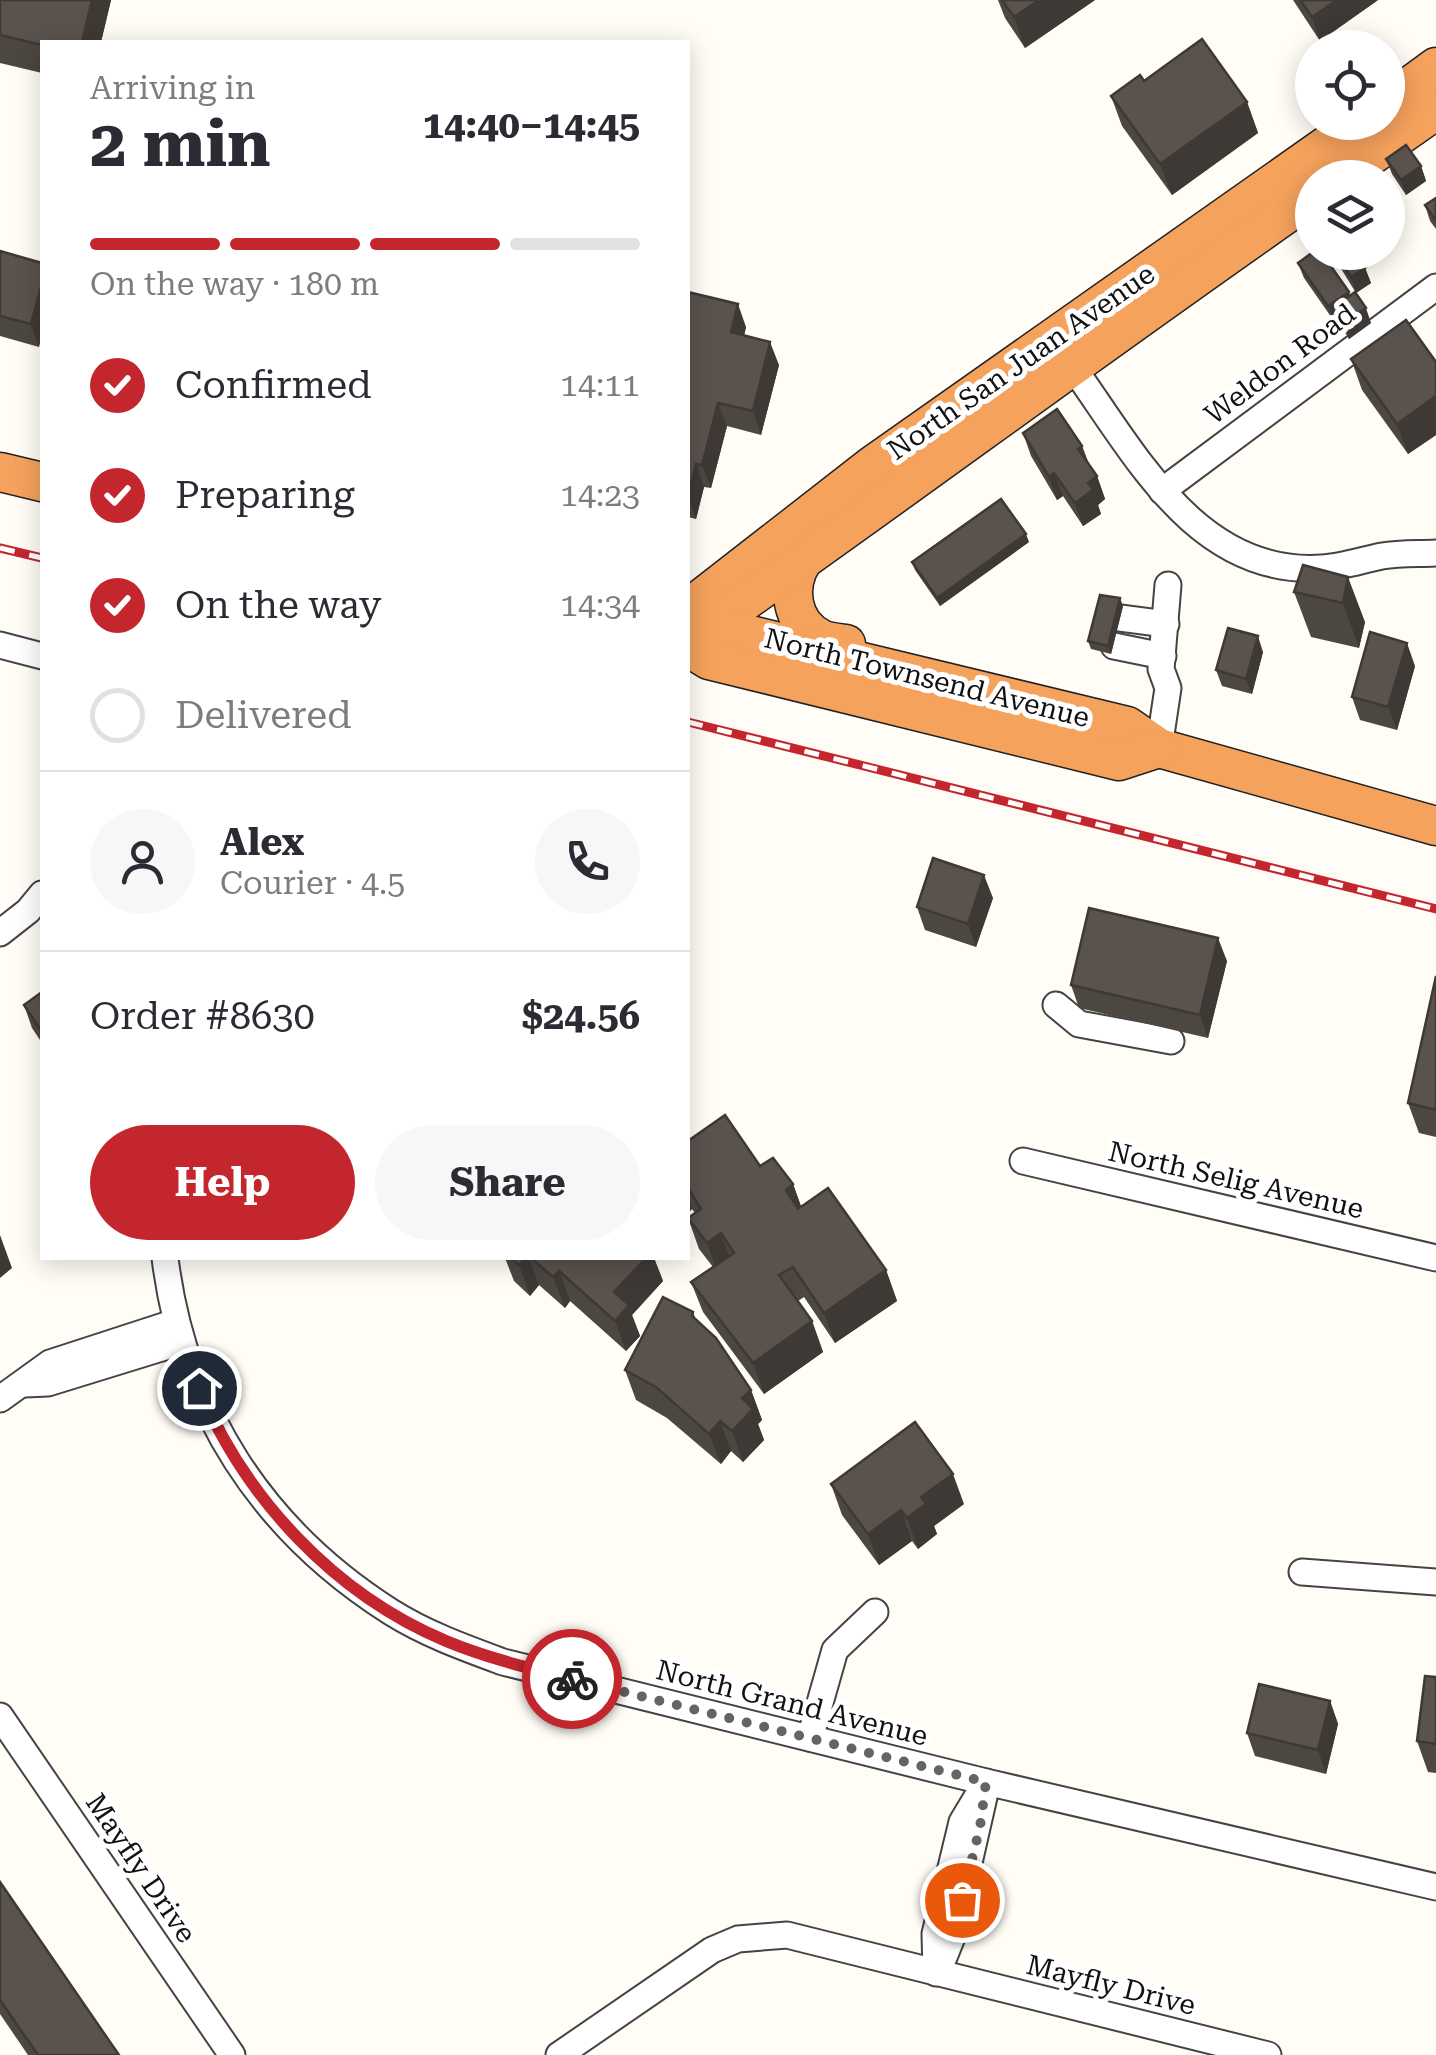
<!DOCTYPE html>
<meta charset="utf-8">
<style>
:root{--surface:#fff;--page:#f7f7f7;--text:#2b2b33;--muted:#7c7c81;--line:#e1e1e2;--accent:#c4262e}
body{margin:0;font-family:"Roboto Serif",serif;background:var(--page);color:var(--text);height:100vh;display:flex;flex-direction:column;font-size:38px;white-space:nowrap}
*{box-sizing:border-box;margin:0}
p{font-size:32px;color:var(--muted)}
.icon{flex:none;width:55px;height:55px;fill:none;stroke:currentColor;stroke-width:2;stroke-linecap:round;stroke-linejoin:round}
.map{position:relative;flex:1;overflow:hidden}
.sheet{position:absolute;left:40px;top:40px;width:650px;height:1220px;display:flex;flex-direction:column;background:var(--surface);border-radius:0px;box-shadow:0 5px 25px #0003}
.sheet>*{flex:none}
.buttons{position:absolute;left:1295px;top:30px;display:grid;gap:20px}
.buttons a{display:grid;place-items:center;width:110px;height:110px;border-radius:50%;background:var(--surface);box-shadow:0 5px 25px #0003;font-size:50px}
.pin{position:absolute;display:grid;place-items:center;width:85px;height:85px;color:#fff;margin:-42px;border:5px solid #fff;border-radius:50%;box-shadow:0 2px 10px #0007}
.courier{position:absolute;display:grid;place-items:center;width:100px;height:100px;margin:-50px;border:8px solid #c4262e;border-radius:50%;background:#fff;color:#222;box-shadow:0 2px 12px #0007}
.headline em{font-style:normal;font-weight:700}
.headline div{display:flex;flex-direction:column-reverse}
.headline{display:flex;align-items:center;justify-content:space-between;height:170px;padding:0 50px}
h1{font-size:65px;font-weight:700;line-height:75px}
.bar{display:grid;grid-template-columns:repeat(4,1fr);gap:15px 10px;align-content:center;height:120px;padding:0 50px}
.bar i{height:12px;border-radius:8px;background:var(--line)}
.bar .current{background:var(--accent)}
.bar p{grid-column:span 4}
.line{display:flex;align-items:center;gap:25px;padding:0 50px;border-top:2px solid var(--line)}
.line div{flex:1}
.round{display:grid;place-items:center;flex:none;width:105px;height:105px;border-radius:52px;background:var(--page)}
ol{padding:0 50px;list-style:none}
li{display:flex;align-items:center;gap:30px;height:110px}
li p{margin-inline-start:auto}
li .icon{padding:10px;border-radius:50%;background:var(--accent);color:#fff;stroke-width:4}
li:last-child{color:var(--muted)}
li i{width:55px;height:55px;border:5px solid var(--line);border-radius:50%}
.primary-button{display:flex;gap:20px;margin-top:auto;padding:20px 50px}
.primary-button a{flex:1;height:115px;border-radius:60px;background:var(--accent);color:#fff;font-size:40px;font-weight:700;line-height:115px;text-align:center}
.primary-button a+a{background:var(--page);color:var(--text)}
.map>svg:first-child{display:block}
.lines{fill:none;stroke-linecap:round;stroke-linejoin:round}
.minor-casing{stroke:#444;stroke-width:29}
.highway-casing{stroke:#222;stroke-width:41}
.minor{stroke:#fff;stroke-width:25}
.highway{stroke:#f5a25d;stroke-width:38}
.rail-casing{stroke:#c4262e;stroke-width:9}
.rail{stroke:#fff;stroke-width:5;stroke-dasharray:15;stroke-linecap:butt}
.wall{fill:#4d4742}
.shaded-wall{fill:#3f3936}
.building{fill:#5a524d;stroke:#3f3936;stroke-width:2.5}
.done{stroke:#646461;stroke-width:10;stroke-dasharray:0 18}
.route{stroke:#c4262e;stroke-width:12}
.labels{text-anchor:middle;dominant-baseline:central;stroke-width:10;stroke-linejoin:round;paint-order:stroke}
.street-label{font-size:28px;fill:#111;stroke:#fff}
</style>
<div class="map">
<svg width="1436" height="2055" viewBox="0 0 1436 2055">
<rect width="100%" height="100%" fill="#fffdf5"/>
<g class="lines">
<!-- minor casing -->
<g class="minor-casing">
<g id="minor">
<path d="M1072,366C1134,452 1197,577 1322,568C1342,567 1362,560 1382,556C1400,553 1418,554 1436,553"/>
<polyline points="1162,491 1436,287"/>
<polyline points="1120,618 1166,624"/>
<polyline points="0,645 42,656"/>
<polyline points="1114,646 1163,656"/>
<polyline points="1159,748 1168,688 1161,669 1168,585"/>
<polyline points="0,933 28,911 42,894"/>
<polyline points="1056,1005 1079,1024 1171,1041"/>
<polyline points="1023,1161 1436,1258"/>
<path d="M165,1258C184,1410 262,1530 391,1612C426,1634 465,1648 503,1662L986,1782L1436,1887"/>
<polyline points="25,1384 48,1383 181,1342"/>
<polyline points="0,1399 50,1363 176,1322"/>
<polyline points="1302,1572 1436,1582"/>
<polyline points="0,1716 232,2055"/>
<polyline points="810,1738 835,1650 875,1612"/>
<polyline points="944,1957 952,1937 984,1797"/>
<polyline points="936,1973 935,1934 962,1822 986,1782"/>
<polyline points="559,2055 712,1950 738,1939 787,1935 1268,2055"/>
</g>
</g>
<!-- highway casing -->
<g class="highway-casing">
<g id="highway">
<polyline points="1388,102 1436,67"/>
<polyline points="1339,178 1436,110"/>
<polyline points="0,472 42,482"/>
<path d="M803,560C786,586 790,623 821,639C828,642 839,643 846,644"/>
<polyline points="688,609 873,465 1360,122"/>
<path d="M690,624L724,616C921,477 1115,333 1312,196"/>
<polyline points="688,633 750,635 1127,726 1159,748 1436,826"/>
<polyline points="688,647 709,660 1119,761 1159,748"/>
</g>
</g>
<!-- minor -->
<use href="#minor" class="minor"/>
<!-- highway -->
<use href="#highway" class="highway"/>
<!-- rail casing -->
<g class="rail-casing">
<g id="rail">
<polyline points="0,548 42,558"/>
<polyline points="688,722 1436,909"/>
</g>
</g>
<!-- rail -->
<use href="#rail" class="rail"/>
</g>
<!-- wall -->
<g class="wall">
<polygon points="0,0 111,0 101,42 42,42 42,73 0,63"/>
<polygon points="998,0 1095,0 1025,48 1005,18"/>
<polygon points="1293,0 1378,0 1320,41"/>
<polygon points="1144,81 1247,102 1258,133 1172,195 1122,126 1111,96"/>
<polygon points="1386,159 1421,166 1426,181 1406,195 1392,174"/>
<polygon points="1436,198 1436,229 1430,221 1425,205"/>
<polygon points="0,251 42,263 39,347 0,336"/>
<polygon points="1335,252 1365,268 1371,283 1356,293 1340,267"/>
<polygon points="1298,263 1350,295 1371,323 1349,339 1337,319 1334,321 1304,278"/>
<polygon points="688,292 746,327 744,336 779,365 761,435 727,426 711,488 704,487 696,519 688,517"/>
<polygon points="1351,359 1436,362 1436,435 1408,454 1362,390"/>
<polygon points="1023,433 1082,446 1089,466 1097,476 1105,499 1098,505 1101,514 1083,526 1063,496 1057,500 1031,456"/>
<polygon points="1029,542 940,606 915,570 912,562"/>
<polygon points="1303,565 1365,622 1359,648 1311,637 1294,592"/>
<polygon points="1123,606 1111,654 1091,649 1088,641"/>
<polygon points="1263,652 1252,694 1222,686 1216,670"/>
<polygon points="1415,666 1397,730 1360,720 1352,697"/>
<polygon points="993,898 976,947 925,930 917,907"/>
<polygon points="1227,961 1208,1038 1079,1008 1071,985"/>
<polygon points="1436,976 1436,1137 1419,1133 1408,1103"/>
<polygon points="42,992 42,1043 32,1028 24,1005"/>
<polygon points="688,1141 760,1166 793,1184 801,1206 886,1270 897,1301 835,1343 804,1297 798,1301 812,1321 823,1352 764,1394 703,1312 691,1282 713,1267 699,1249 688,1218 695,1213 692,1209 688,1213"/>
<polygon points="505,1258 654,1258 663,1281 632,1315 640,1336 626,1351 570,1301 565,1308 539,1285 530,1296 514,1281"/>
<polygon points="693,1312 696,1320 751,1390 762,1420 758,1424 764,1440 743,1462 731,1451 721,1464 667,1418 636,1400 625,1370"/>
<polygon points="831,1484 964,1504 934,1526 937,1534 918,1549 912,1541 879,1565 842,1515"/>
<polygon points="1436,1677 1436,1773 1428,1772 1417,1741"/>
<polygon points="1330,1701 1338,1724 1326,1774 1255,1756 1247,1733"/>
<polygon points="0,1882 119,2055 28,2055 0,2014"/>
</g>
<!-- shaded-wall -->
<g class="shaded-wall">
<polygon points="92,0 111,0 101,42 82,42"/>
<polygon points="1039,0 1095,0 1025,48 1014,17"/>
<polygon points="1337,0 1378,0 1320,41 1312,17"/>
<polygon points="1247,102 1258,133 1172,195 1160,164"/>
<polygon points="1421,166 1426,181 1406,195 1401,180"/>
<polygon points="1365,268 1371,283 1356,293 1351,277"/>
<polygon points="42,283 42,335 39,347 31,324"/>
<polygon points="1349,292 1354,307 1333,308 1337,319 1334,321 1328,306"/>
<polygon points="738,304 746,327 739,355 731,332"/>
<polygon points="1366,308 1371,323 1349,339 1344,323"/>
<polygon points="770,342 779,365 761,435 753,411"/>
<polygon points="1436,396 1436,435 1408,454 1397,424"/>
<polygon points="718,403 727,426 711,488 702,465"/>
<polygon points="1082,446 1091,469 1078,449"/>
<polygon points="696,464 704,487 696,519 688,496"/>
<polygon points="1054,473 1063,496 1057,500 1049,477"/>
<polygon points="1097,476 1105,499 1098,505 1101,514 1083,526 1075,503 1088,483"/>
<polygon points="1026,534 1029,542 940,606 937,598"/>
<polygon points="1348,577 1365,622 1359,648 1343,603"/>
<polygon points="1120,598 1123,606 1111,654 1108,646"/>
<polygon points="1258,636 1263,652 1252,694 1246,679"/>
<polygon points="1407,643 1415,666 1397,730 1388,707"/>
<polygon points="984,875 993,898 976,947 968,924"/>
<polygon points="1218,938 1227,961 1208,1038 1200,1015"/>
<polygon points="793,1184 804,1215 797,1221 786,1190"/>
<polygon points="688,1196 692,1209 688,1213"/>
<polygon points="721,1233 732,1264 718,1273 707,1243"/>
<polygon points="0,1235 12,1268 0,1278"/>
<polygon points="526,1258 529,1258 539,1285 530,1296 519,1265"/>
<polygon points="646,1258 654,1258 663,1281 632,1315 640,1336 626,1351 615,1321 614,1292"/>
<polygon points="886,1270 897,1301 835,1343 824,1313"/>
<polygon points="559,1271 570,1301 565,1308 553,1277"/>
<polygon points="812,1321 823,1352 764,1394 753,1363"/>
<polygon points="751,1390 762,1420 758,1424 764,1440 743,1462 732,1431 742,1398"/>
<polygon points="720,1421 731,1451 721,1464 709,1434"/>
<polygon points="953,1474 964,1504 934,1526 937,1534 918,1549 907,1518 921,1497"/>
<polygon points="901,1510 912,1541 879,1565 868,1534"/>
<polygon points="1330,1701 1338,1724 1326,1774 1318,1750"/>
</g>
<!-- building -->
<g class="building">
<polygon points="0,0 92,0 82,42 42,42 42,45 0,35"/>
<polygon points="1002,0 1039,0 1014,17"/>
<polygon points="1300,0 1337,0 1312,17"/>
<polygon points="1202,39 1247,102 1160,164 1111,96 1140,75 1144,81"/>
<polygon points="1406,145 1421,166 1401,180 1386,159"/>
<polygon points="1436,198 1436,221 1425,205"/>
<polygon points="1312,214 1312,227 1307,217"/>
<polygon points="0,251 42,263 42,283 31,324 0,316"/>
<polygon points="1313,252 1321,252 1349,292 1328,306 1298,263"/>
<polygon points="1335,252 1355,252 1365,268 1351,277"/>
<polygon points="688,292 738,304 731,332 770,342 753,411 718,403 702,465 696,464 688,496"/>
<polygon points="1355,292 1366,308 1344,323 1333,308"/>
<polygon points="1406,320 1436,362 1436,396 1397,424 1351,359"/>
<polygon points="1057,409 1082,446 1078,449 1097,476 1088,483 1093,490 1075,503 1054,473 1049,477 1023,433"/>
<polygon points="1001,499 1026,534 937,598 912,562"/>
<polygon points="1303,565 1348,577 1343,603 1294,592"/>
<polygon points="1100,595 1120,598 1108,646 1088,641"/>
<polygon points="1228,628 1258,636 1246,679 1216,670"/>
<polygon points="1370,632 1407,643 1388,707 1352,697"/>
<polygon points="933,858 984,875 968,924 917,907"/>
<polygon points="1089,908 1218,938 1200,1015 1071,985"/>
<polygon points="1436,976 1436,1110 1408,1103"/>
<polygon points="42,992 42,1032 24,1005"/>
<polygon points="725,1115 760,1166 773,1158 793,1184 786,1190 798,1209 828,1188 886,1270 824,1313 793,1267 779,1275 812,1321 753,1363 691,1282 734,1253 721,1233 707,1243 688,1218 701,1209 688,1188 688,1141"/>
<polygon points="511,1258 526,1258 519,1265"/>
<polygon points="531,1258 646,1258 614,1292 629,1305 615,1321 559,1271 553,1277"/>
<polygon points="663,1297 693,1312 692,1316 716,1338 751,1390 742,1398 753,1409 732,1431 720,1421 709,1434 656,1387 625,1370"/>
<polygon points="915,1422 953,1474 921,1497 926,1504 907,1518 901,1510 868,1534 831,1484"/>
<polygon points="1425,1676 1436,1677 1436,1744 1417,1741"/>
<polygon points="1259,1684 1330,1701 1318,1750 1247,1733"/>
<polygon points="0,1882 119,2055 38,2055 0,2000"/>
</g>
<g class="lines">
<!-- done -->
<polyline class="done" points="572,1679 986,1782 980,1827 962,1900"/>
<!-- route -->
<path class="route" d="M199,1388C245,1498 334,1594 446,1641C487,1658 529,1668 572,1679"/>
</g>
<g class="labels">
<!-- street labels -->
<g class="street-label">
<text transform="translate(1021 362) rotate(-35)">North San Juan Avenue</text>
<text transform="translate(1280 364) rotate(-37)">Weldon Road</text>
<text transform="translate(927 678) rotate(14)">North Townsend Avenue</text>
<text transform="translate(1236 1180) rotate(13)">North Selig Avenue</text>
<text transform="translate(792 1703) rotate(14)">North Grand Avenue</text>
<text transform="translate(141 1868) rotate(56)">Mayfly Drive</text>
<text transform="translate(1111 1985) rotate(14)">Mayfly Drive</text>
</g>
</g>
</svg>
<div class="buttons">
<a><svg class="icon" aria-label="locate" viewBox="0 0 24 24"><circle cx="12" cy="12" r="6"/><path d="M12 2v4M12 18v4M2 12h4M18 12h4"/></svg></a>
<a><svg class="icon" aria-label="layers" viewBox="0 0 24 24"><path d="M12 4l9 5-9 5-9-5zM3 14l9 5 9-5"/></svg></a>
</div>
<div class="pin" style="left:962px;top:1900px;background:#ea580c"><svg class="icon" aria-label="bag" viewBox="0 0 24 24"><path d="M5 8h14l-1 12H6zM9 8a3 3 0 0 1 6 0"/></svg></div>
<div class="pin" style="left:199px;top:1388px;background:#1f2937"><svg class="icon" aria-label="home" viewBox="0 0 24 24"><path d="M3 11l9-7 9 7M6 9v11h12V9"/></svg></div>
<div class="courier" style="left:572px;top:1679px"><svg class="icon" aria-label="bike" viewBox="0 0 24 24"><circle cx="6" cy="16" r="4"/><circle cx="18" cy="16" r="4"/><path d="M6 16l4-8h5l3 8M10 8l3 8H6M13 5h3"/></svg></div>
<section class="sheet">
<div class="headline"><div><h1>2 min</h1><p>Arriving in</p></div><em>14:40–14:45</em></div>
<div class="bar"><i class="current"></i><i class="current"></i><i class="current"></i><i></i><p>On the way · 180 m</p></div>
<ol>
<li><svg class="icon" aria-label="check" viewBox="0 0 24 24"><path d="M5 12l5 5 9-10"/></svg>Confirmed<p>14:11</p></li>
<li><svg class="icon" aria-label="check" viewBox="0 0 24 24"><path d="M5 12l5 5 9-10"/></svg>Preparing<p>14:23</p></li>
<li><svg class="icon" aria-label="check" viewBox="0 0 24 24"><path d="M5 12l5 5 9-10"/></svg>On the way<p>14:34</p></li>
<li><i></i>Delivered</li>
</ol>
<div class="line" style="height:180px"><a class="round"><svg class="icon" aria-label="person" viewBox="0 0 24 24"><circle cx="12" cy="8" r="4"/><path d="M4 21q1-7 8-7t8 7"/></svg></a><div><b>Alex</b><p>Courier · 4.5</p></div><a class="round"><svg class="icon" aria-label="phone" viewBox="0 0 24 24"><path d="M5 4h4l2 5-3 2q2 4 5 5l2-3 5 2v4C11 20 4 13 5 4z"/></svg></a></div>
<div class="line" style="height:130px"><div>Order #8630</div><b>$24.56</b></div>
<div class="primary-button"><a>Help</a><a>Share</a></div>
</section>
</div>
